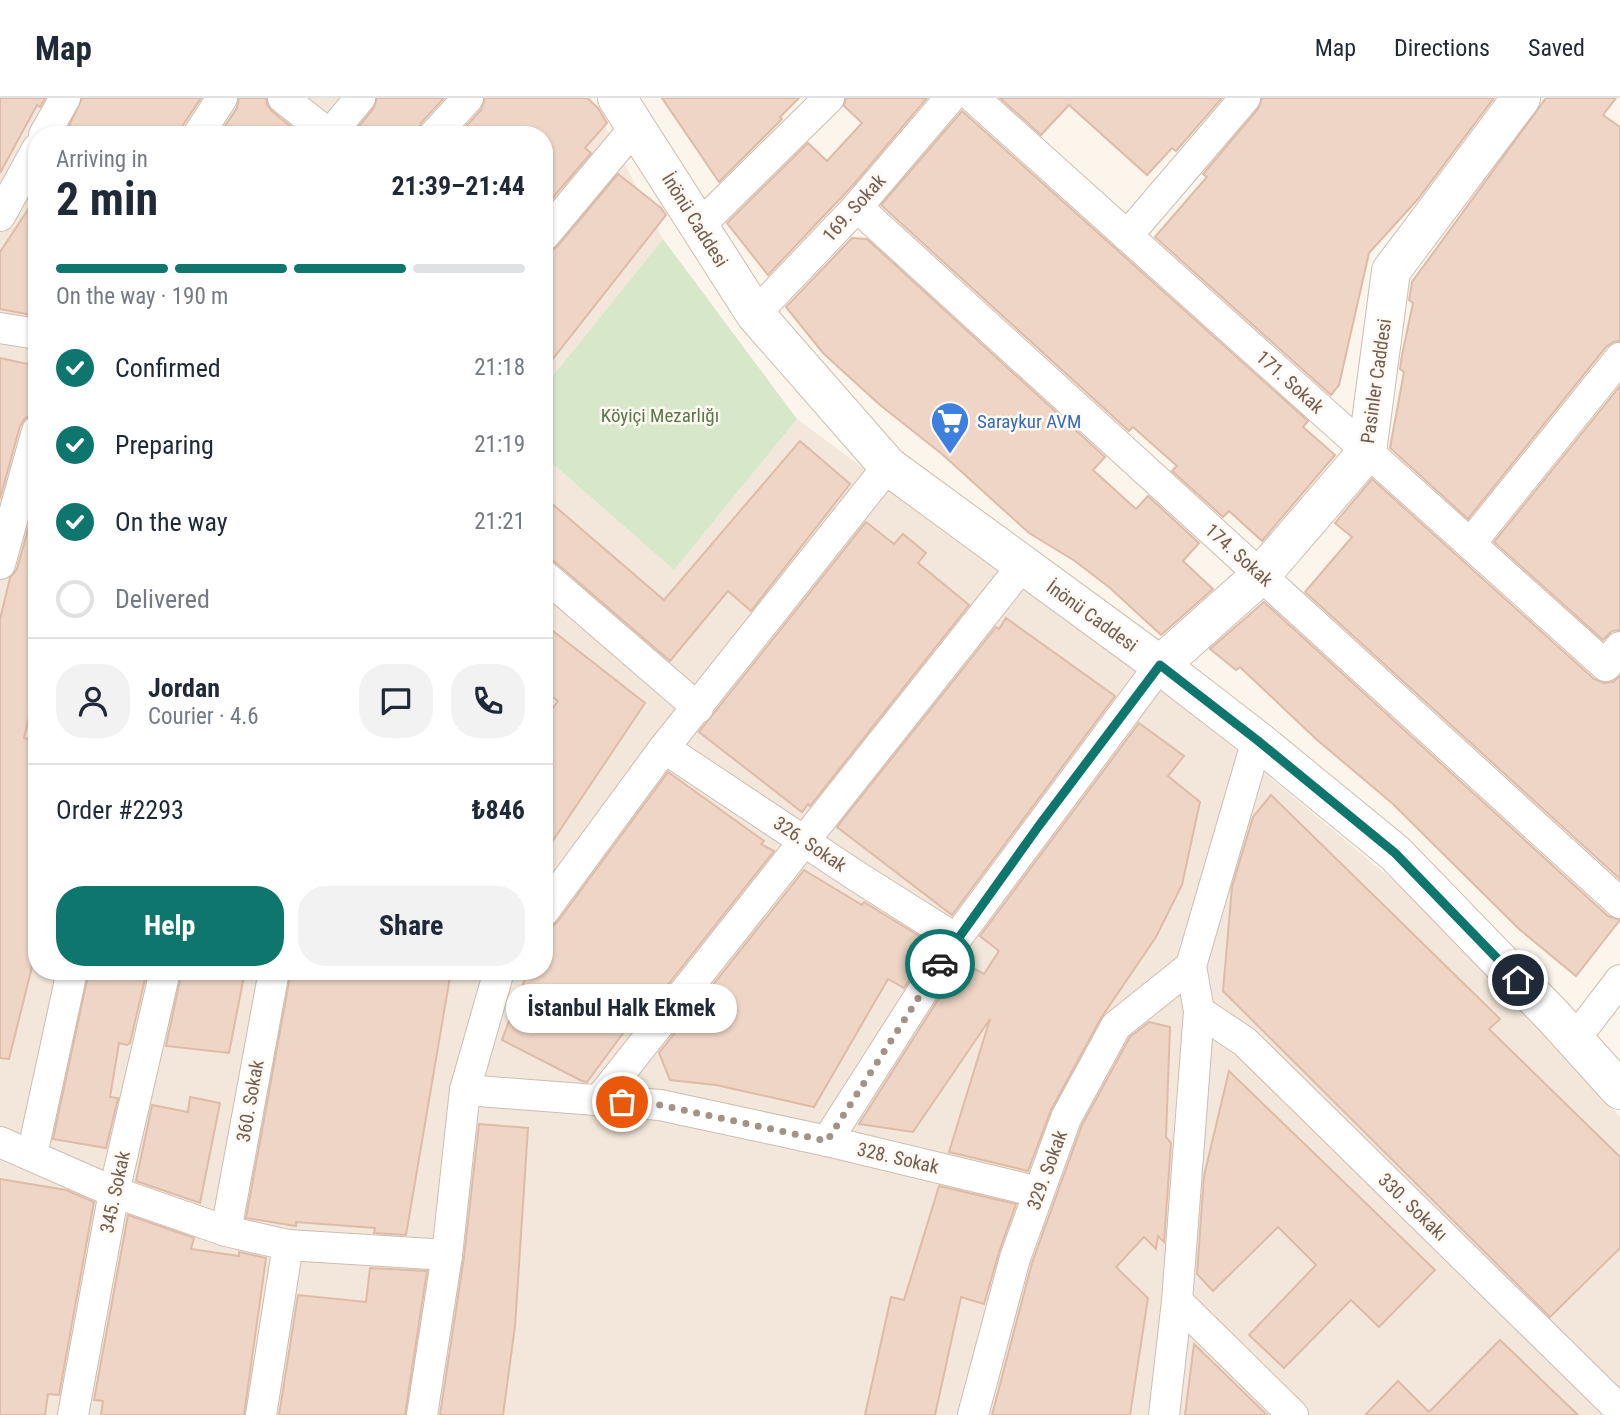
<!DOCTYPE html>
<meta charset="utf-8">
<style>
:root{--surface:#fff;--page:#f2f2f3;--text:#1f2937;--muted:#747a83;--line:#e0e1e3;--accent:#0f766e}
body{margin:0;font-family:"Roboto Condensed",sans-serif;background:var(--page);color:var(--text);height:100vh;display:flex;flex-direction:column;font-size:26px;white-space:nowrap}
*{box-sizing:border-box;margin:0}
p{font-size:23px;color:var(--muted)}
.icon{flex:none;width:38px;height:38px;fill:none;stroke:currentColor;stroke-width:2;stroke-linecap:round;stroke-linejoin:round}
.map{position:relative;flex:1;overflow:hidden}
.drawer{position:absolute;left:28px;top:28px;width:525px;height:854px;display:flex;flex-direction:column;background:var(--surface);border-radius:28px;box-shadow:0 2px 5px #0004}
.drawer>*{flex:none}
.pin{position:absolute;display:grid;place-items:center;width:60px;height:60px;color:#fff;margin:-30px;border:4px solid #fff;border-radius:50%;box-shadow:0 2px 7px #0007}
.courier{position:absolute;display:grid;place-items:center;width:70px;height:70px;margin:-35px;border:5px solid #0f766e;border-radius:50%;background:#fff;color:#222;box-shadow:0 2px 9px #0007}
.bubble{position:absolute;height:49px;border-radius:24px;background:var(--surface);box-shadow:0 2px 5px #0004;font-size:23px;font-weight:700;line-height:49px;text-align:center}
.headline em{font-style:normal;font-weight:700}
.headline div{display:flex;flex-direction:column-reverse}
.headline{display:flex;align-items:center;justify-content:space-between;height:119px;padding:0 28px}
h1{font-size:46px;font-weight:700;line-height:52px}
.bar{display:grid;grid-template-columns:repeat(4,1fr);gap:10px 7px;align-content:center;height:84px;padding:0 28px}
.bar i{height:9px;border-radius:5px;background:var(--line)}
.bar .current{background:var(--accent)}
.bar p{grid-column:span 4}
.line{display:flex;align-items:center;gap:18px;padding:0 28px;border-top:2px solid var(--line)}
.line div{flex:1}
.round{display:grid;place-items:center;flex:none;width:74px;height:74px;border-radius:28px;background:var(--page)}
ol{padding:0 28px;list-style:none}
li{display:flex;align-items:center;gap:21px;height:77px}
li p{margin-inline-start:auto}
li .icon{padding:7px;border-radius:50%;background:var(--accent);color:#fff;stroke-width:4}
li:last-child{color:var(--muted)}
li i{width:38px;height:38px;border:4px solid var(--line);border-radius:50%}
.action{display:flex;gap:14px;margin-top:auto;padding:14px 28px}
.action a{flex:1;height:80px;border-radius:28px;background:var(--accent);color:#fff;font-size:28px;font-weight:700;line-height:80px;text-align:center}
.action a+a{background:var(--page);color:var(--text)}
header{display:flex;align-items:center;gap:42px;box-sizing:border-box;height:98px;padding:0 35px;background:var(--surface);border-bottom:2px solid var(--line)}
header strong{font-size:33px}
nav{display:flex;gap:38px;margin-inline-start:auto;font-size:24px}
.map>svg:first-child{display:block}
.residential{fill:#f2e7da}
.green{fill:#d7e8ca}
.building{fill:#eed5c5;stroke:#dfbba7;stroke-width:2}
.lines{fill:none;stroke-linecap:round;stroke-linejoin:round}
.minor-casing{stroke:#cdbdb2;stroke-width:32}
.tertiary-casing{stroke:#cdbdb2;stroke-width:40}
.secondary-casing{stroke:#cfbdaf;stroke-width:40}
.minor{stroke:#fff;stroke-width:30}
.tertiary{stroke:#fff;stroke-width:38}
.secondary{stroke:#fff;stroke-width:38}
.done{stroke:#a39286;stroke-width:7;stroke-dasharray:0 12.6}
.route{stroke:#0f766e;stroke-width:9}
.labels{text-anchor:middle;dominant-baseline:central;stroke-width:5;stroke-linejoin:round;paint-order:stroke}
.street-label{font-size:19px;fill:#745c50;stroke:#fef9f2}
.park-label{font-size:19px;fill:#587849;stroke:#fef9f2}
.shop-label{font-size:19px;fill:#366cbe;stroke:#fef9f2;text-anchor:start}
</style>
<header>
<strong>Map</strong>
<nav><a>Map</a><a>Directions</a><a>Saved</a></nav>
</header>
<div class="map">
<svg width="1620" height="1317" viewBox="0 0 1620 1317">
<rect width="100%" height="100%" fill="#fbf5eb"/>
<!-- residential -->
<polygon class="residential" points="0,0 591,0 663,141 544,289 544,37 37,37 37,873 544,873 544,358 674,472 797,321 1179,604 1466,843 1620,1019 1620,1317 0,1317"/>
<!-- green -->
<polygon class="green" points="663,141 797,321 674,472 544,358 544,289"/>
<!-- building -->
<g class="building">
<polygon points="0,0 45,0 40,9 37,7 0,75"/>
<polygon points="82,0 201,0 183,27 181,37 82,37 69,28"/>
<polygon points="239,0 266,0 267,7 272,13 290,28 284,37 219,37 237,10"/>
<polygon points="377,0 444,0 421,25 417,37 352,37 373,11"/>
<polygon points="485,0 587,0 598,10 607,25 585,50 591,55 544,110 544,37 458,37 481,12"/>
<polygon points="662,0 799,0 780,19 782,21 719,84"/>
<polygon points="846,0 927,0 854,86 768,177 727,125 808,45 827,63 862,25 844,8"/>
<polygon points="1000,0 1222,0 1176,53 1172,50 1147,77 1069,7 1041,37"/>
<polygon points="1262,0 1494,0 1418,101 1369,155 1339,287 1331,297 1155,139 1207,79 1203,76 1258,11"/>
<polygon points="1546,0 1616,0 1603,17 1620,29 1620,243 1613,244 1606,249 1468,421 1390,350 1404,274 1400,271 1402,257 1413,205 1409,202 1412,184"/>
<polygon points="962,13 1308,323 1303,329 1335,357 1262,443 1229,413 1223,419 1172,373 1177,368 1133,329 1129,333 881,107"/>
<polygon points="618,76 661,110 666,117 544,272 544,155 557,149"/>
<polygon points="37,98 37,218 0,211 0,154"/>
<polygon points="852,140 867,141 1105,359 1093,372 1136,411 1148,398 1199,445 1183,463 1213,491 1161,537 1110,490 1075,463 1029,435 942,356 880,307 823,255 786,209"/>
<polygon points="0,260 37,268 37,316 25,320 20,328 0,401"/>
<polygon points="1620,288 1620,532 1612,533 1603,542 1494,444"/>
<polygon points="800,343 850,386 751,513 728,493 670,563 555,464 544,460 544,399 664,502"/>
<polygon points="1372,381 1594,581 1604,585 1613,584 1620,578 1620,781 1305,494 1352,439 1335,425"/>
<polygon points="37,399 37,585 24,640 37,643 37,849 9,961 0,960 0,521 10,480 17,471"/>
<polygon points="866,424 894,446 903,436 926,455 918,465 969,507 810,708 808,706 802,714 699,634"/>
<polygon points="1264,504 1608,818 1620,822 1576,878 1519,831 1393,706 1316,641 1240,569 1236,572 1210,551"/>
<polygon points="1006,520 1115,598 952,817 837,729 996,529 999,531"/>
<polygon points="544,526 645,605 544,756 544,621 558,603 544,593"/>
<polygon points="1139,625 1184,658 1168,678 1200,704 1182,787 1156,839 1101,920 1051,1012 1028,1073 949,1054 990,921 913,1034 859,1026 962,864 984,876 999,853 980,838"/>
<polygon points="668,674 764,743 761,746 774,753 644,917 641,911 587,984 582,983 502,942 528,873 544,873 544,837 558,823"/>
<polygon points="1271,697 1500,921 1489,931 1620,1059 1620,1150 1550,1219 1223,893 1232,789 1253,719"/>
<polygon points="804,772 862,807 864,804 932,846 904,890 888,881 814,1009 716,987 670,982 659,955"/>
<polygon points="89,873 122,873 146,877 130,945 127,947 119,945 110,999 118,1000 106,1050 53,1041"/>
<polygon points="182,873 245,873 229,955 166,948"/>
<polygon points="291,873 429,873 450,879 406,1137 374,1135 375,1130 296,1124 296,1128 246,1120"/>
<polygon points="1149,924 1170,929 1166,1039 1171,1045 1164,1144 1158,1138 1156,1151 1144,1139 1116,1169 1148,1200 1130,1317 992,1317 1032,1165 1082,1027 1130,939"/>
<polygon points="1229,973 1435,1172 1379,1229 1351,1202 1284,1270 1249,1237 1316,1167 1278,1129 1213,1193 1197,1176 1204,1078"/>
<polygon points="190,999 220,1005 200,1105 136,1083 152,1007 188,1014"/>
<polygon points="479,1026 528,1030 515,1228 503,1317 440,1317 464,1159"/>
<polygon points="0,1081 66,1092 94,1104 59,1297 48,1296 45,1317 0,1317"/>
<polygon points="939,1088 1016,1106 999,1154 984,1206 961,1199 935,1317 865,1317 891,1199 904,1202"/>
<polygon points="128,1117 194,1140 191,1151 239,1158 239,1154 266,1160 244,1317 101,1317 103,1303 94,1302"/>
<polygon points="370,1170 427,1173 405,1317 279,1317 298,1197 366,1204"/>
<polygon points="1500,1242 1578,1317 1365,1317 1398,1283 1429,1314"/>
<polygon points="1194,1246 1227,1278 1267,1317 1185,1317"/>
</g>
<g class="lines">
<!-- minor casing -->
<g class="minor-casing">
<g id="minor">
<polyline points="283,0 330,37"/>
<polyline points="974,0 1606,568 1620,549"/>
<polyline points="330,36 360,0"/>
<polyline points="44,37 65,0"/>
<polyline points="198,37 222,0"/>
<polyline points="434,37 468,0"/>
<polyline points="857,109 1620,805"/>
<polyline points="0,118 37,51"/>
<polyline points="699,128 829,0"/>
<polyline points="544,138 636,28"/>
<polyline points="1127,138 1245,0"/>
<polyline points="755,216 857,109 950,0"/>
<polyline points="0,230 37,236"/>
<polyline points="1470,446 1620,260"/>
<polyline points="0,466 37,333"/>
<polyline points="544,477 698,610"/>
<polyline points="664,650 858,779 956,841"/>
<polyline points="544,813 664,650 888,368"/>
<polyline points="1199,913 1245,944 1620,1312"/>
<polyline points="1575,941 1620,882"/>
<polyline points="465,992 660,1007 827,1043 1039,1094"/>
<polyline points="599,1002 1022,468"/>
<polyline points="827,1043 956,841 1160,567"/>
<polyline points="0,1044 114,1094 226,1133 288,1147 447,1157"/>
<polyline points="32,1057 72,873"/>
<polyline points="226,1133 274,873"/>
<polyline points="1177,1203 1293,1317"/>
<polyline points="73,1317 114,1094 165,873"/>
<polyline points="261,1317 288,1147"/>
<polyline points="422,1317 447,1157 465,992 499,873"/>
<polyline points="973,1317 1015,1160 1066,1020 1116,928 1191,868"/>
<polyline points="1164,1317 1177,1203 1199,913 1191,868 1257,642"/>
</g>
</g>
<!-- tertiary casing -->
<g class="tertiary-casing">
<polyline id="tertiary" points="1160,567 1261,477 1367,354 1391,173 1521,0"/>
</g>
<!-- secondary casing -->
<g class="secondary-casing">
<polyline id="secondary" points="617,0 755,216 888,368 1160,567 1257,642 1395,755 1553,918 1620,992"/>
</g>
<!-- minor -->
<use href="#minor" class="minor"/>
<!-- tertiary -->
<use href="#tertiary" class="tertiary"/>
<!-- secondary -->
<use href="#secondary" class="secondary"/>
</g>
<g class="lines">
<!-- done -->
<polyline class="done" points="622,1004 660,1007 827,1043 940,866"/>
<!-- route -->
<polyline class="route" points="940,866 1038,729 1160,567 1257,642 1395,755 1518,882"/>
</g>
<!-- icons -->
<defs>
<g id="supermarket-pin" transform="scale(2.0125)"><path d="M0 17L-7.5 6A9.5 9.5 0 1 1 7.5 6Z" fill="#3f7fe0" stroke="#fef9f2"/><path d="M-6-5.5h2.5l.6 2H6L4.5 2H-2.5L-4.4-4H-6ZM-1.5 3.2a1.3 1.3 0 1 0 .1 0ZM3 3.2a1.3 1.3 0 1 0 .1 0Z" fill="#fff"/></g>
</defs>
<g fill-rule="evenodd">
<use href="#supermarket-pin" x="950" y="323"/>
</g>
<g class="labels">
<!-- street labels -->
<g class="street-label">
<text transform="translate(854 110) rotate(-48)">169. Sokak</text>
<text transform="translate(695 122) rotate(58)">İnönü Caddesi</text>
<text transform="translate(1376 283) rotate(-82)">Pasinler Caddesi</text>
<text transform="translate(1290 284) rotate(42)">171. Sokak</text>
<text transform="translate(1239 457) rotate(42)">174. Sokak</text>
<text transform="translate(1092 518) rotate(36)">İnönü Caddesi</text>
<text transform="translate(810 746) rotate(34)">326. Sokak</text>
<text transform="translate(250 1003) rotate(-80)">360. Sokak</text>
<text transform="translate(898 1060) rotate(13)">328. Sokak</text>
<text transform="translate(1047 1072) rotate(-70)">329. Sokak</text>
<text transform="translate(115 1094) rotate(-78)">345. Sokak</text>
<text transform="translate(1413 1109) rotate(44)">330. Sokakı</text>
</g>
<!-- park labels -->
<g class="park-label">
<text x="660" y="317">Köyiçi Mezarlığı</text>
</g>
<!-- shop labels -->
<g class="shop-label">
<text x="977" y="323">Saraykur AVM</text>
</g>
</g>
</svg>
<div class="pin" style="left:622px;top:1004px;background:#ea580c"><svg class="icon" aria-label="bag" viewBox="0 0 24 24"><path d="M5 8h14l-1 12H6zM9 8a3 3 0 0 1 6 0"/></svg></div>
<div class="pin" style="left:1518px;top:882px;background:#1f2937"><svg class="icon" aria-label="home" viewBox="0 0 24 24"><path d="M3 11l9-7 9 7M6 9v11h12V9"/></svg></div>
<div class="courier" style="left:940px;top:866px"><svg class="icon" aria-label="car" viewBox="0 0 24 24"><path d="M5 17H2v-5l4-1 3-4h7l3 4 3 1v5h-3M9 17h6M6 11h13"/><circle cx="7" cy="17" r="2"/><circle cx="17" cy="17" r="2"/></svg></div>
<div class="bubble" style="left:506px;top:886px;width:231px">İstanbul Halk Ekmek</div>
<section class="drawer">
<div class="headline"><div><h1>2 min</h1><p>Arriving in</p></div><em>21:39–21:44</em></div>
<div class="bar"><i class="current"></i><i class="current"></i><i class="current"></i><i></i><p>On the way · 190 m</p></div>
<ol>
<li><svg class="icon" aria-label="check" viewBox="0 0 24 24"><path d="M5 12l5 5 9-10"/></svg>Confirmed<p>21:18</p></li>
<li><svg class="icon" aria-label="check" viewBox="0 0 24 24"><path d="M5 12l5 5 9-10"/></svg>Preparing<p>21:19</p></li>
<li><svg class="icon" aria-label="check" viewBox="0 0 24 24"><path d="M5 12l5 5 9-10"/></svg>On the way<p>21:21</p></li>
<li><i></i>Delivered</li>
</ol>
<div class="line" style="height:126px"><a class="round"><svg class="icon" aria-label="person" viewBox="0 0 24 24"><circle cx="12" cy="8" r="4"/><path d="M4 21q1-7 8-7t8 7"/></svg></a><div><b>Jordan</b><p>Courier · 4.6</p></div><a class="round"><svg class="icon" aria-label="chat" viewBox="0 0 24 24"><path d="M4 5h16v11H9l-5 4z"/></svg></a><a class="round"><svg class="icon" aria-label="phone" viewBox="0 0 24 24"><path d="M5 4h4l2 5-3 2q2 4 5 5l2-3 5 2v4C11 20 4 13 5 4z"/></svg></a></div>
<div class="line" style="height:91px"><div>Order #2293</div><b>₺846</b></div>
<div class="action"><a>Help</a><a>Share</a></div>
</section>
</div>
